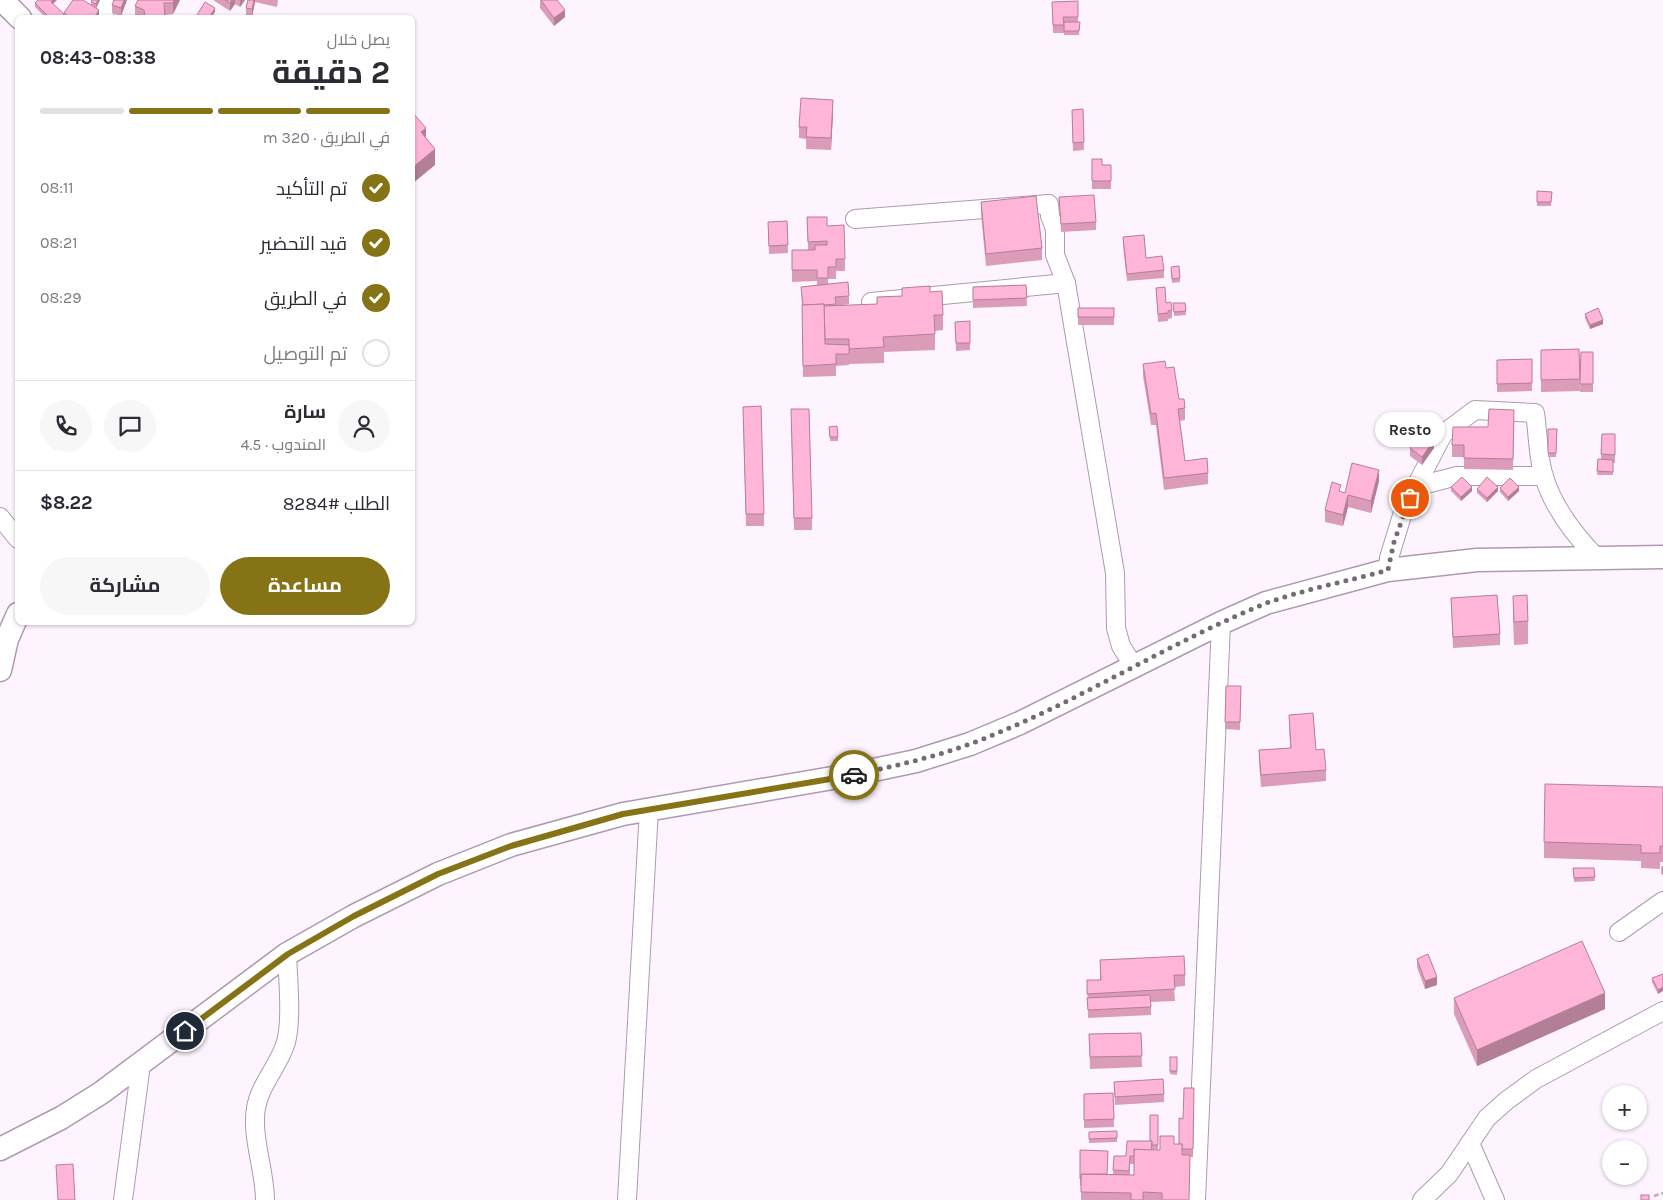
<!DOCTYPE html>
<html lang="ar">
<meta charset="utf-8">
<style>
:root{--surface:#fff;--page:#f7f7f7;--text:#2b2b33;--muted:#7c7c81;--line:#e1e1e2;--accent:#867315}
body{margin:0;font-family:Karla,Cairo,sans-serif;background:var(--page);color:var(--text);direction:rtl;height:100vh;display:flex;flex-direction:column;font-size:19px;white-space:nowrap}
*{box-sizing:border-box;margin:0}
p{font-size:16px;color:var(--muted)}
.icon{flex:none;width:28px;height:28px;fill:none;stroke:currentColor;stroke-width:2;stroke-linecap:round;stroke-linejoin:round}
.map{position:relative;flex:1;overflow:hidden;direction:ltr}
.details{position:absolute;left:15px;top:15px;width:400px;height:610px;display:flex;flex-direction:column;background:var(--surface);border-radius:8px;box-shadow:0 1px 4px #0004;direction:rtl}
.details>*{flex:none}
.fabs{position:absolute;left:1602px;top:1085px;display:grid;gap:10px}
.fabs a{display:grid;place-items:center;width:45px;height:45px;border-radius:50%;background:var(--surface);box-shadow:0 1px 4px #0004;font-size:25px}
.pin{position:absolute;display:grid;place-items:center;width:42px;height:42px;color:#fff;margin:-21px;border:2px solid #fff;border-radius:50%;box-shadow:0 1px 5px #0007}
.courier{position:absolute;display:grid;place-items:center;width:50px;height:50px;margin:-25px;border:4px solid #867315;border-radius:50%;background:#fff;color:#222;box-shadow:0 1px 6px #0007}
.bubble{position:absolute;height:35px;border-radius:18px;background:var(--surface);box-shadow:0 1px 4px #0004;font-size:16px;font-weight:700;line-height:35px;text-align:center;direction:rtl}
.summary em{font-style:normal;font-weight:700}
.summary div{display:flex;flex-direction:column-reverse}
.summary{display:flex;align-items:center;justify-content:space-between;height:85px;padding:0 25px}
h1{font-size:32px;font-weight:700;line-height:38px}
.bar{display:grid;grid-template-columns:repeat(4,1fr);gap:8px 5px;align-content:center;height:60px;padding:0 25px}
.bar i{height:6px;border-radius:4px;background:var(--line)}
.bar .selected{background:var(--accent)}
.bar p{grid-column:span 4}
.line{display:flex;align-items:center;gap:12px;padding:0 25px;border-top:1px solid var(--line)}
.line div{flex:1}
.round{display:grid;place-items:center;flex:none;width:52px;height:52px;border-radius:26px;background:var(--page)}
ol{padding:0 25px;list-style:none}
li{display:flex;align-items:center;gap:15px;height:55px}
li p{margin-inline-start:auto}
li .icon{padding:5px;border-radius:50%;background:var(--accent);color:#fff;stroke-width:4}
li:last-child{color:var(--muted)}
li i{width:28px;height:28px;border:2px solid var(--line);border-radius:50%}
.cta{display:flex;gap:10px;margin-top:auto;padding:10px 25px}
.cta a{flex:1;height:58px;border-radius:30px;background:var(--accent);color:#fff;font-size:20px;font-weight:700;line-height:58px;text-align:center}
.cta a+a{background:var(--page);color:var(--text)}
.map>svg:first-child{display:block}
.lines{fill:none;stroke-linecap:round;stroke-linejoin:round}
.minor-casing{stroke:#af99b1;stroke-width:20}
.major-casing{stroke:#af99b1;stroke-width:25}
.path{stroke:#b9b0ba;stroke-width:2.5;stroke-dasharray:5 2.5;stroke-linecap:butt}
.minor{stroke:#fff;stroke-width:18}
.major{stroke:#fff;stroke-width:22}
.wall{fill:#db9cba;fill-rule:evenodd}
.shaded-wall{fill:#b27f97}
.building{fill:#ffb5d8;stroke:#b27f97}
.done{stroke:#746b75;stroke-width:5;stroke-dasharray:0 9}
.route{stroke:#867315;stroke-width:6}
</style>
<div class="map">
<svg width="1663" height="1200" viewBox="0 0 1663 1200">
<rect width="100%" height="100%" fill="#fef4ff"/>
<g class="lines">
<!-- minor casing -->
<g class="minor-casing">
<g id="minor">
<polyline points="102,18 109,0"/>
<polyline points="855,219 1049,204 1050,216 1055,229 1055,255 1066,283"/>
<polyline points="871,302 1066,283 1115,573 1116,628 1121,646 1134,667"/>
<polyline points="1415,487 1457,476 1544,476"/>
<polyline points="0,517 18,539"/>
<path d="M1388,570L1389,558L1404,509L1443,434L1475,410L1535,413C1538,433 1538,458 1544,477C1554,509 1575,536 1599,560"/>
<polyline points="1619,932 1663,901"/>
<polyline points="1470,1143 1495,1200"/>
<polyline points="123,1200 141,1064"/>
<path d="M265,1200C265,1171 251,1136 256,1108C260,1084 279,1066 286,1042C292,1020 288,978 287,954"/>
<polyline points="627,1200 649,809"/>
<polyline points="1196,1200 1221,623"/>
<polyline points="1422,1200 1449,1174 1487,1118 1506,1101 1536,1079 1663,1011"/>
</g>
</g>
<!-- major casing -->
<g class="major-casing">
<g id="major">
<polyline points="2,0 20,18"/>
<polyline points="0,670 7,639 18,614"/>
<polyline points="0,1149 61,1118 101,1093 287,954 354,916 438,874 511,845 623,814 850,775 916,761 970,744 1020,723 1221,623 1266,603 1388,570 1477,560 1663,557"/>
</g>
</g>
<!-- path -->
<polyline class="path" points="1654,1196 1663,1193"/>
<!-- minor -->
<use href="#minor" class="minor"/>
<!-- major -->
<use href="#major" class="major"/>
</g>
<!-- wall -->
<g class="wall">
<polygon points="92,0 100,0 96,8 93,7 99,18 64,18 64,13 91,5"/>
<polygon points="127,0 121,16 112,13 112,5"/>
<polygon points="138,0 180,0 173,14 165,15 165,18 135,18 135,6"/>
<polygon points="213,0 245,0 240,7 235,4 230,11"/>
<polygon points="248,0 278,0 277,7 255,2 252,17 246,16 246,8"/>
<polygon points="540,0 565,17 554,26 540,8"/>
<polygon points="1078,1 1078,22 1080,22 1079,35 1064,35 1064,25 1064,33 1053,33 1052,2"/>
<polygon points="35,3 53,4 64,18 46,18 35,7"/>
<polygon points="1083,109 1084,150 1073,151 1072,110"/>
<polygon points="833,112 831,150 806,149 806,139 799,138 799,127"/>
<polygon points="1092,159 1102,165 1111,165 1111,189 1092,189"/>
<polygon points="1537,191 1552,192 1551,206 1537,206"/>
<polygon points="1059,197 1096,222 1096,230 1061,232"/>
<polygon points="981,202 1042,248 1042,260 986,266 981,214"/>
<polygon points="807,217 827,226 845,259 845,271 836,271 836,279 828,279 828,284 849,296 849,304 836,306 877,304 877,297 902,296 902,288 930,292 943,315 943,330 935,331 935,350 884,352 884,363 849,364 849,360 849,365 836,366 836,376 803,377 802,305 801,287 817,285 817,281 792,282 792,250 808,250"/>
<polygon points="787,221 788,253 769,254 768,230"/>
<polygon points="1123,237 1146,258 1164,270 1164,278 1127,281 1123,245"/>
<polygon points="1171,271 1180,278 1180,282 1172,283"/>
<polygon points="1026,285 1027,306 973,308 973,287"/>
<polygon points="1156,288 1172,310 1172,318 1168,319 1168,321 1158,322"/>
<polygon points="1173,303 1185,303 1186,315 1174,316"/>
<rect x="1078" y="308" width="36" height="17"/>
<polygon points="1585,314 1603,324 1590,329 1585,318"/>
<polygon points="970,321 970,350 956,351 955,322"/>
<polygon points="1579,349 1580,391 1541,392 1541,350"/>
<polygon points="1581,352 1593,352 1593,392 1580,392"/>
<polygon points="1532,359 1532,391 1497,392 1497,360"/>
<polygon points="1143,364 1166,368 1179,399 1185,408 1185,420 1180,421 1185,461 1208,473 1208,484 1164,490 1156,425 1151,425 1143,376"/>
<polygon points="1514,410 1513,470 1464,469 1464,457 1452,457 1452,445 1488,427"/>
<polygon points="743,418 764,514 764,526 746,526"/>
<polygon points="791,421 812,518 812,530 794,530"/>
<polygon points="829,427 838,437 838,441 830,441"/>
<polygon points="1548,429 1557,429 1556,457 1548,457"/>
<polygon points="1602,434 1615,434 1615,463 1613,463 1613,475 1597,475 1598,459 1601,459"/>
<polygon points="1410,448 1434,448 1422,465 1410,456"/>
<polygon points="1379,481 1371,513 1348,507 1343,526 1325,522 1325,510 1341,492 1345,493"/>
<polygon points="1451,487 1472,491 1461,501 1451,491"/>
<polygon points="1500,488 1519,491 1508,501 1500,492"/>
<polygon points="1477,489 1498,491 1487,502 1477,493"/>
<polygon points="1513,596 1528,611 1528,644 1514,645 1513,619"/>
<polygon points="1451,598 1500,634 1500,645 1453,648"/>
<polygon points="1226,686 1241,686 1240,730 1225,729"/>
<polygon points="1289,715 1316,750 1326,770 1326,781 1261,787 1259,762 1259,750 1290,748"/>
<polygon points="1663,787 1663,862 1660,862 1660,869 1641,868 1641,861 1544,858 1544,842"/>
<polygon points="1573,868 1594,868 1595,881 1574,882"/>
<polygon points="1417,959 1437,985 1425,989 1417,967"/>
<polygon points="1100,960 1185,975 1185,986 1174,987 1175,1001 1151,1002 1151,1015 1088,1018 1087,980 1100,980"/>
<polygon points="1663,974 1658,994 1652,982 1652,978"/>
<polygon points="1454,998 1605,1009 1477,1066 1454,1014"/>
<polygon points="1141,1033 1142,1067 1090,1069 1089,1034"/>
<polygon points="1170,1057 1177,1057 1177,1075 1170,1074"/>
<polygon points="1114,1082 1164,1094 1164,1102 1115,1105"/>
<path d="M1194,1088L1193,1157H1190L1189,1200H1081V1186H1080V1150L1107,1174H1113L1114,1156H1126L1150,1141L1158,1115V1149L1152,1150H1160L1174,1144H1179L1183,1119ZM1130,1164H1134V1175H1130Z"/>
<polygon points="1113,1093 1114,1127 1084,1128 1084,1094"/>
<polygon points="1117,1131 1117,1142 1089,1143 1089,1132"/>
</g>
<!-- shaded-wall -->
<g class="shaded-wall">
<polygon points="53,0 57,0 51,6 51,2"/>
<polygon points="98,0 100,0 96,8 96,4"/>
<polygon points="124,0 127,0 121,16 121,8"/>
<polygon points="174,0 180,0 173,14 173,3"/>
<polygon points="232,0 235,0 235,4 230,11 230,3"/>
<polygon points="240,0 245,0 240,7"/>
<polygon points="254,0 255,0 255,2 252,17 252,9"/>
<polygon points="215,8 215,12 211,18 209,18"/>
<polygon points="99,10 99,18 94,18"/>
<polygon points="565,10 565,17 554,26 554,18"/>
<polygon points="833,100 833,112 831,150 831,138"/>
<polygon points="426,128 426,144 421,132"/>
<polygon points="435,149 435,165 412,184 412,168"/>
<polygon points="1603,320 1603,324 1590,329 1590,325"/>
<polygon points="1434,440 1434,448 1422,465 1422,457"/>
<polygon points="1379,470 1379,481 1371,513 1371,501"/>
<polygon points="1472,487 1472,491 1461,501 1461,497"/>
<polygon points="1498,487 1498,491 1487,502 1487,498"/>
<polygon points="1519,487 1519,491 1508,501 1508,497"/>
<polygon points="1348,495 1348,507 1343,526 1343,515"/>
<polygon points="1437,977 1437,985 1425,989 1425,981"/>
<polygon points="1663,987 1663,991 1658,994 1658,990"/>
<polygon points="1605,993 1605,1009 1477,1066 1477,1050"/>
</g>
<!-- building -->
<g class="building">
<polygon points="38,0 53,0 51,2 64,14 61,18 50,18 35,3"/>
<polygon points="73,0 83,0 99,10 94,18 71,18 64,13"/>
<polygon points="92,0 98,0 96,4 91,2"/>
<polygon points="114,0 124,0 121,8 112,5"/>
<polygon points="138,0 174,0 173,3 164,3 165,18 145,18 144,10 135,6"/>
<polygon points="225,0 232,0 230,3"/>
<polygon points="248,0 254,0 252,9 246,8"/>
<polygon points="541,0 557,0 565,10 554,18"/>
<polygon points="1078,1 1078,17 1063,17 1064,25 1053,25 1052,2"/>
<polygon points="205,2 215,8 209,18 200,18 197,15"/>
<polygon points="1064,22 1080,22 1079,31 1064,31"/>
<polygon points="801,98 833,100 831,138 806,137 807,127 799,127"/>
<polygon points="1083,109 1084,142 1073,143 1072,110"/>
<polygon points="412,112 426,128 421,132 435,149 412,168"/>
<polygon points="1092,159 1102,159 1102,165 1111,165 1111,181 1092,181"/>
<polygon points="1537,191 1552,192 1551,202 1537,202"/>
<polygon points="1094,195 1096,222 1061,224 1059,197"/>
<polygon points="1036,196 1042,248 986,254 981,202"/>
<polygon points="807,217 827,217 827,226 844,225 845,259 836,259 836,267 828,267 828,278 817,278 817,270 792,270 792,250 815,250 815,245 827,245 827,241 808,242"/>
<polygon points="787,221 788,245 769,246 768,222"/>
<polygon points="1144,235 1146,258 1162,256 1164,270 1127,274 1123,237"/>
<polygon points="1179,266 1180,278 1172,279 1171,267"/>
<polygon points="848,282 849,296 835,297 836,304 824,305 824,304 803,305 801,287"/>
<polygon points="1026,285 1027,298 973,300 973,287"/>
<polygon points="930,286 930,292 942,291 943,315 934,315 935,334 883,337 884,347 849,349 849,339 825,339 824,306 877,304 877,297 902,296 902,288"/>
<polygon points="1165,287 1166,303 1171,302 1172,310 1168,311 1168,313 1158,314 1156,288"/>
<polygon points="1173,303 1185,303 1186,311 1174,312"/>
<polygon points="824,304 825,344 849,345 849,354 836,354 836,364 803,366 802,305"/>
<rect x="1078" y="308" width="36" height="9"/>
<polygon points="1598,308 1603,320 1590,325 1585,314"/>
<polygon points="970,321 970,343 956,343 955,322"/>
<polygon points="1579,349 1580,379 1541,380 1541,350"/>
<polygon points="1581,352 1593,352 1593,384 1580,384"/>
<polygon points="1532,359 1532,383 1497,384 1497,360"/>
<polygon points="1165,361 1166,368 1174,367 1179,399 1184,399 1185,408 1178,409 1185,461 1207,458 1208,473 1164,478 1156,413 1151,414 1143,364"/>
<polygon points="761,406 764,514 746,514 743,407"/>
<polygon points="791,409 809,409 812,518 794,518"/>
<polygon points="1489,409 1514,410 1513,459 1464,458 1464,445 1452,445 1453,427 1488,427"/>
<polygon points="837,426 838,437 830,437 829,427"/>
<polygon points="1548,429 1557,429 1556,453 1548,453"/>
<polygon points="1422,432 1434,440 1422,457 1410,448"/>
<polygon points="1602,434 1615,434 1615,455 1601,454"/>
<polygon points="1598,459 1613,460 1613,472 1597,471"/>
<polygon points="1352,463 1379,470 1371,501 1348,495 1343,515 1325,510 1332,482 1341,485 1339,491 1345,493"/>
<polygon points="1462,477 1472,487 1461,497 1451,487"/>
<polygon points="1487,477 1498,487 1487,498 1477,489"/>
<polygon points="1510,478 1519,487 1508,497 1500,488"/>
<polygon points="1497,595 1500,634 1453,637 1451,598"/>
<polygon points="1527,595 1528,621 1514,622 1513,596"/>
<polygon points="1226,686 1241,686 1240,722 1225,722"/>
<polygon points="1313,713 1316,750 1324,749 1326,770 1261,775 1259,750 1291,748 1289,715"/>
<polygon points="1545,784 1663,787 1663,846 1660,846 1660,853 1641,853 1641,845 1544,842"/>
<polygon points="1663,866 1663,874 1662,874 1662,867"/>
<polygon points="1573,868 1594,868 1595,877 1574,878"/>
<polygon points="1582,941 1605,993 1477,1050 1454,998"/>
<polygon points="1428,954 1437,977 1425,981 1417,959"/>
<polygon points="1184,956 1185,975 1174,975 1175,989 1087,994 1087,980 1101,980 1100,960"/>
<polygon points="1663,974 1663,987 1658,990 1652,978"/>
<polygon points="1150,995 1151,1007 1088,1010 1087,998"/>
<polygon points="1141,1033 1142,1056 1090,1057 1089,1034"/>
<rect x="1170" y="1057" width="7" height="14"/>
<polygon points="1163,1079 1164,1094 1115,1097 1114,1082"/>
<polygon points="1184,1088 1194,1088 1193,1149 1182,1149 1182,1144 1179,1144 1179,1118 1183,1119"/>
<polygon points="1113,1093 1114,1119 1084,1120 1084,1094"/>
<polygon points="1150,1115 1158,1115 1158,1145 1152,1145 1152,1141 1150,1141"/>
<polygon points="1117,1131 1117,1138 1089,1139 1089,1132"/>
<polygon points="1160,1136 1174,1136 1174,1144 1182,1144 1182,1155 1190,1155 1189,1200 1162,1200 1162,1193 1143,1192 1143,1200 1131,1200 1131,1193 1081,1192 1081,1174 1134,1175 1134,1149 1160,1150"/>
<polygon points="1127,1141 1152,1141 1151,1150 1134,1149 1134,1156 1130,1156 1129,1171 1113,1170 1114,1156 1126,1156"/>
<polygon points="1080,1150 1108,1151 1107,1174 1081,1174 1081,1179 1080,1179"/>
<polygon points="73,1164 75,1200 58,1200 56,1165"/>
<rect x="1641" y="1195" width="8" height="5"/>
</g>
<g class="lines">
<!-- done -->
<path class="done" d="M854,775C893,766 932,758 970,744C1072,706 1164,645 1264,604C1301,590 1349,581 1388,570L1394,542L1410,498"/>
<!-- route -->
<polyline class="route" points="185,1031 288,954 354,916 438,874 511,846 623,814 854,775"/>
</g>
</svg>
<div class="fabs">
<a>+</a>
<a>−</a>
</div>
<div class="pin" style="left:1410px;top:498px;background:#ea580c"><svg class="icon" aria-label="bag" viewBox="0 0 24 24"><path d="M5 8h14l-1 12H6zM9 8a3 3 0 0 1 6 0"/></svg></div>
<div class="pin" style="left:185px;top:1031px;background:#1f2937"><svg class="icon" aria-label="home" viewBox="0 0 24 24"><path d="M3 11l9-7 9 7M6 9v11h12V9"/></svg></div>
<div class="courier" style="left:854px;top:775px"><svg class="icon" aria-label="car" viewBox="0 0 24 24"><path d="M5 17H2v-5l4-1 3-4h7l3 4 3 1v5h-3M9 17h6M6 11h13"/><circle cx="7" cy="17" r="2"/><circle cx="17" cy="17" r="2"/></svg></div>
<div class="bubble" style="left:1375px;top:412px;width:70px">Resto</div>
<section class="details">
<div class="summary"><div><h1>2 دقيقة</h1><p>يصل خلال</p></div><em>08:38–08:43</em></div>
<div class="bar"><i class="selected"></i><i class="selected"></i><i class="selected"></i><i></i><p>في الطريق · 320 m</p></div>
<ol>
<li><svg class="icon" aria-label="check" viewBox="0 0 24 24"><path d="M5 12l5 5 9-10"/></svg>تم التأكيد<p>08:11</p></li>
<li><svg class="icon" aria-label="check" viewBox="0 0 24 24"><path d="M5 12l5 5 9-10"/></svg>قيد التحضير<p>08:21</p></li>
<li><svg class="icon" aria-label="check" viewBox="0 0 24 24"><path d="M5 12l5 5 9-10"/></svg>في الطريق<p>08:29</p></li>
<li><i></i>تم التوصيل</li>
</ol>
<div class="line" style="height:90px"><a class="round"><svg class="icon" aria-label="person" viewBox="0 0 24 24"><circle cx="12" cy="8" r="4"/><path d="M4 21q1-7 8-7t8 7"/></svg></a><div><b>سارة</b><p>المندوب · 4.5</p></div><a class="round"><svg class="icon" aria-label="chat" viewBox="0 0 24 24"><path d="M4 5h16v11H9l-5 4z"/></svg></a><a class="round"><svg class="icon" aria-label="phone" viewBox="0 0 24 24"><path d="M5 4h4l2 5-3 2q2 4 5 5l2-3 5 2v4C11 20 4 13 5 4z"/></svg></a></div>
<div class="line" style="height:65px"><div>الطلب #8284</div><b>$8.22</b></div>
<div class="cta"><a>مساعدة</a><a>مشاركة</a></div>
</section>
</div>
